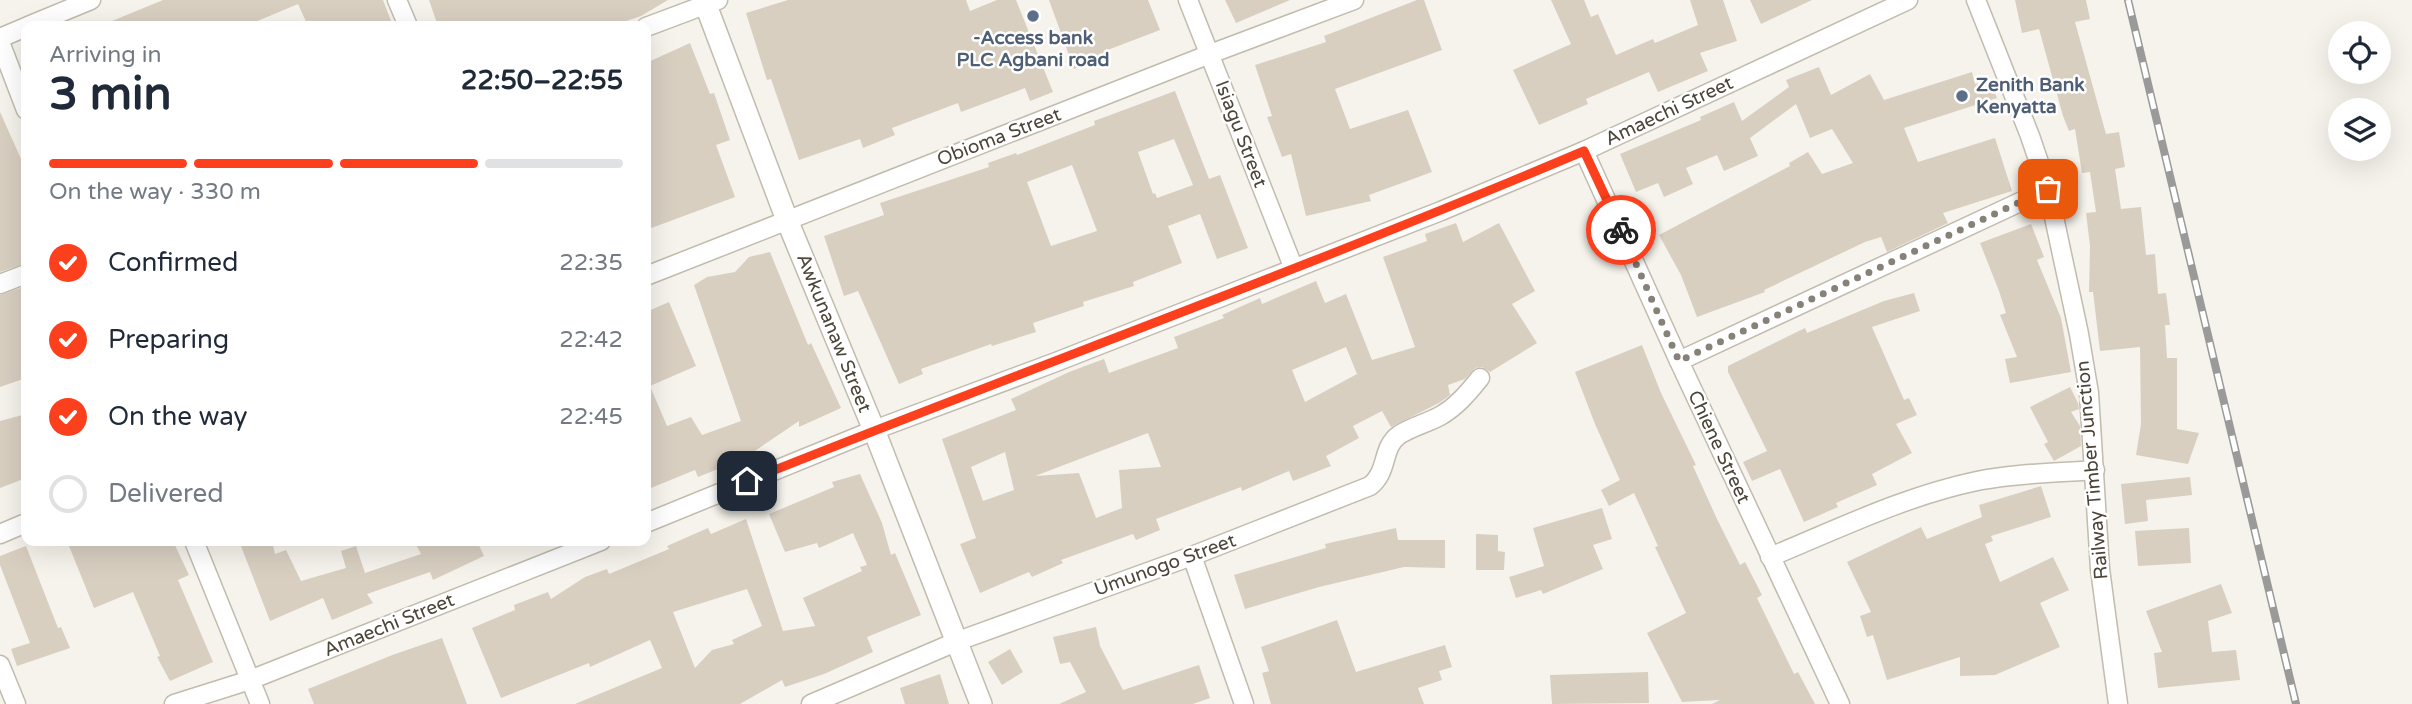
<!DOCTYPE html>
<meta charset="utf-8">
<style>
:root{--surface:#fff;--page:#f2f2f3;--text:#1f2937;--muted:#747a83;--line:#e0e1e3;--accent:#fc3f1d}
body{margin:0;font-family:"Varela Round",sans-serif;background:var(--page);color:var(--text);height:100vh;display:flex;flex-direction:column;font-size:26px;white-space:nowrap}
*{box-sizing:border-box;margin:0}
p{font-size:23px;color:var(--muted)}
.icon{flex:none;width:38px;height:38px;fill:none;stroke:currentColor;stroke-width:2;stroke-linecap:round;stroke-linejoin:round}
.map{position:relative;flex:1;overflow:hidden}
.drawer{position:absolute;left:21px;top:21px;width:630px;height:525px;display:flex;flex-direction:column;background:var(--surface);border-radius:14px;box-shadow:0 7px 28px #0002}
.drawer>*{flex:none}
.fabs{position:absolute;left:2328px;top:21px;display:grid;gap:14px}
.fabs a{display:grid;place-items:center;width:63px;height:63px;border-radius:50%;background:var(--surface);box-shadow:0 7px 28px #0002;font-size:35px}
.pin{position:absolute;display:grid;place-items:center;width:60px;height:60px;color:#fff;margin:-30px;border-radius:14px;box-shadow:0 4px 10px #0006}
.courier{position:absolute;display:grid;place-items:center;width:70px;height:70px;margin:-35px;border:5px solid #fc3f1d;border-radius:50%;background:#fff;color:#222;box-shadow:0 2px 9px #0007}
.overview em{font-style:normal;font-weight:800}
.overview div{display:flex;flex-direction:column-reverse}
.overview{display:flex;align-items:center;justify-content:space-between;height:119px;padding:0 28px}
h1{font-size:46px;font-weight:800;line-height:52px}
.bar{display:grid;grid-template-columns:repeat(4,1fr);gap:10px 7px;align-content:center;height:84px;padding:0 28px}
.bar i{height:9px;border-radius:5px;background:var(--line)}
.bar .active{background:var(--accent)}
.bar p{grid-column:span 4}
ol{padding:0 28px;list-style:none}
li{display:flex;align-items:center;gap:21px;height:77px}
li p{margin-inline-start:auto}
li .icon{padding:7px;border-radius:50%;background:var(--accent);color:#fff;stroke-width:4}
li:last-child{color:var(--muted)}
li i{width:38px;height:38px;border:4px solid var(--line);border-radius:50%}
.map>svg:first-child{display:block}
.building{fill:#d8cfc1;fill-rule:evenodd}
.lines{fill:none;stroke-linecap:round;stroke-linejoin:round}
.minor-casing{stroke:#c2bbae;stroke-width:21}
.tertiary-casing{stroke:#c2bbae;stroke-width:24}
.minor{stroke:#fff;stroke-width:18}
.tertiary{stroke:#fff;stroke-width:21}
.rail-casing{stroke:#9a9a9a;stroke-width:8}
.rail{stroke:#fff;stroke-width:5;stroke-dasharray:16;stroke-linecap:butt}
.done{stroke:#878178;stroke-width:7;stroke-dasharray:0 12.6}
.route{stroke:#fc3f1d;stroke-width:9}
.service-dot{fill:#5c6f8a;stroke:#fff;stroke-width:2.5}
.labels{text-anchor:middle;dominant-baseline:central;stroke-width:5;stroke-linejoin:round;paint-order:stroke}
.service-label{font-size:19px;font-weight:bold;fill:#4e5e75;stroke:#fff}
.street-label{font-size:19px;fill:#4b4439;stroke:#fff}
</style>
<div class="map">
<svg width="2412" height="704" viewBox="0 0 2412 704">
<rect width="100%" height="100%" fill="#f6f3ec"/>
<!-- building -->
<g class="building">
<polygon points="163,0 383,0 393,26 308,26 298,4 246,26 100,26"/>
<polygon points="429,0 668,0 641,16 612,26 438,26"/>
<polygon points="788,0 966,0 970,11 997,0 1016,0 1053,92 1030,101 1025,88 961,112 958,103 892,128 895,135 863,148 860,139 799,160 771,79 767,80 746,13"/>
<polygon points="1049,0 1148,0 1160,30 1105,51 1107,57 1074,69"/>
<polygon points="1225,0 1290,0 1236,23"/>
<polygon points="1417,0 1424,0 1442,50 1335,89 1350,129 1408,110 1432,172 1369,195 1371,201 1306,216 1291,154 1282,157 1267,117 1272,116 1255,65 1326,42 1324,36"/>
<polygon points="1551,0 1584,0 1591,17 1598,14 1616,55 1653,39 1655,43 1698,25 1690,0 1723,0 1737,41 1700,53 1708,71 1658,92 1649,72 1586,99 1588,104 1539,125 1513,70 1571,44"/>
<polygon points="1750,0 1812,0 1761,24"/>
<polygon points="2015,0 2086,0 2090,19 2075,22 2106,134 2119,132 2125,167 2115,169 2121,209 2141,207 2146,255 2155,254 2158,294 2166,293 2170,325 2165,325 2167,358 2177,358 2177,429 2199,433 2188,464 2136,455 2141,424 2140,347 2100,351 2093,292 2089,292 2090,246 2086,213 2096,212 2090,172 2082,173 2075,129 2069,131 2063,116 2039,29 2022,33"/>
<polygon points="690,43 710,94 714,93 730,140 716,145 735,197 646,230 646,63"/>
<polygon points="1819,67 1831,95 1870,74 1884,100 1972,72 1975,84 1990,79 1997,98 1904,128 1918,162 1995,138 2012,191 1943,213 1948,223 1887,252 1881,237 1865,242 1764,290 1765,292 1697,317 1681,275 1659,235 1790,166 1789,163 1808,152 1822,174 1853,163 1832,129 1810,138 1796,104 1750,138 1758,156 1724,171 1717,155 1686,168 1693,184 1664,197 1658,183 1636,192 1620,154 1701,120 1700,117 1734,102 1742,121 1789,87 1786,80"/>
<path d="M1175,91L1209,179L1220,175L1248,248L1217,259L1200,214L1168,226L1182,263L1133,282L1134,286L1083,302L1084,306L1033,323L1036,332L992,346L991,344L921,369L923,374L899,384L858,291L844,296L824,236L884,215L880,203L989,167L988,163L1016,153L1017,155L1095,125L1094,121ZM1174,139L1193,185L1157,198L1155,193L1153,194L1138,152ZM1072,165L1097,231L1051,246L1027,182Z"/>
<polygon points="0,112 26,170 26,263 0,272"/>
<path d="M1456,223L1463,242L1499,223L1535,291L1512,304L1537,343L1490,372L1482,367L1475,368L1465,379L1448,385L1450,395L1439,403L1391,427L1382,411L1353,426L1359,438L1326,456L1331,466L1293,481L1289,471L1242,491L1241,487L1156,519L1160,530L1136,540L1133,534L1061,560L1063,563L1032,577L1029,572L980,593L960,544L976,538L942,439L1016,410L1011,399L1069,372L1104,359L1109,373L1178,348L1174,337L1224,318L1222,315L1260,298L1262,304L1316,281L1325,303L1346,294L1372,360L1415,347L1383,257L1427,241L1425,234ZM1346,347L1357,374L1305,402L1292,370ZM1148,433L1161,467L1119,470L1122,508L1096,518L1079,473L1035,476ZM1005,452L1014,490L983,501L971,467Z"/>
<polygon points="2031,224 2044,257 2037,260 2061,318 2071,372 2010,383 2005,359 2017,357 2000,315 2006,313 1999,291 1980,243"/>
<polygon points="770,252 808,345 811,343 841,408 799,427 799,421 743,459 698,477 695,470 646,490 646,312 669,302 696,366 650,386 667,426 691,417 702,435 741,421 694,285 707,277 735,272 749,257"/>
<polygon points="26,286 26,378 0,387 0,295"/>
<polygon points="1914,293 1920,311 1872,327 1904,400 1909,398 1917,415 1896,424 1912,453 1872,474 1877,485 1836,503 1838,507 1804,522 1780,469 1752,481 1743,462 1767,451 1728,372 1728,366 1805,328 1807,333 1884,301"/>
<polygon points="1642,345 1661,393 1696,465 1693,466 1717,519 1740,565 1745,562 1762,595 1757,598 1794,674 1798,672 1815,704 1712,704 1720,700 1682,702 1647,633 1686,613 1655,547 1658,546 1634,493 1609,506 1601,490 1620,480 1595,424 1575,372"/>
<polygon points="2070,387 2078,403 2079,409 2071,412 2080,426 2081,446 2054,461 2044,444 2048,442 2030,407"/>
<polygon points="26,414 26,478 0,488 0,421"/>
<path d="M860,474L882,523L891,555L895,553L921,615L867,637L873,652L824,674L785,687L782,680L740,704H575L662,668L650,640L590,667L589,663L501,698L472,628L515,610L514,605L548,592L551,599L585,577L607,569L609,574L669,549L667,546L708,528L711,534L746,519L783,631L815,626L803,598L862,571L860,567L867,565L853,533L819,548L817,543L785,552L769,514L834,487L832,482ZM747,589L762,626L732,640L734,644L712,650L695,668L673,612Z"/>
<polygon points="2190,477 2192,495 2146,500 2148,521 2125,524 2121,484"/>
<polygon points="2041,486 2051,517 1991,536 1993,541 1985,544 2000,582 2053,557 2069,590 2040,603 2060,647 1995,675 1960,676 1960,657 1887,680 1873,635 1867,637 1860,616 1871,612 1847,562 1921,527 1927,539 1982,517 1979,505"/>
<polygon points="1602,508 1612,539 1593,545 1603,569 1543,594 1541,590 1516,598 1509,577 1544,566 1533,528"/>
<polygon points="1396,528 1398,540 1445,540 1445,568 1404,567 1319,587 1245,609 1234,575 1326,548 1325,544"/>
<polygon points="2189,528 2191,563 2138,566 2135,531"/>
<polygon points="1476,534 1498,535 1498,551 1505,552 1504,570 1476,570"/>
<polygon points="67,541 173,541 189,575 178,580 213,662 170,681 157,657 160,656 133,592 94,608"/>
<polygon points="239,541 272,541 275,554 286,550 301,581 346,568 341,551 356,546 365,573 421,554 414,541 477,541 484,556 433,580 430,572 367,594 373,603 332,620 323,598 270,621"/>
<polygon points="26,546 58,628 61,627 70,648 17,666 11,649 30,643 0,565 0,556"/>
<polygon points="2221,584 2232,613 2208,621 2212,652 2236,650 2240,680 2158,688 2154,653 2162,652 2146,611"/>
<polygon points="1337,620 1356,672 1445,645 1452,667 1439,671 1442,680 1418,688 1424,704 1271,704 1262,673 1269,671 1261,647"/>
<polygon points="1096,627 1100,646 1123,690 1199,665 1210,698 1193,704 1059,704 1086,692 1070,662 1060,664 1053,637"/>
<polygon points="442,638 467,704 314,704 308,689 395,654"/>
<polygon points="1010,649 1023,672 1002,685 988,662"/>
<polygon points="1648,672 1649,703 1552,704 1550,675"/>
<polygon points="940,674 949,704 905,704 900,688"/>
</g>
<g class="lines">
<!-- minor casing -->
<g class="minor-casing">
<g id="minor">
<polyline points="397,0 408,26"/>
<polyline points="1188,0 1294,269"/>
<polyline points="1976,0 2030,136 2048,189 2079,334 2089,393 2100,569 2118,704"/>
<polyline points="28,26 91,0"/>
<polyline points="646,27 718,0"/>
<polyline points="0,38 26,27"/>
<polyline points="0,42 26,110"/>
<polyline points="1584,151 1679,361 1840,704"/>
<polyline points="646,276 1210,54 1354,0"/>
<polyline points="0,284 26,274"/>
<polyline points="1679,361 2048,189"/>
<polyline points="646,523 874,430 1056,362 1441,211 1584,151 1908,0"/>
<polyline points="0,534 26,523"/>
<polyline points="194,541 260,704"/>
<polyline points="1192,556 1244,704"/>
<path d="M1770,557C1838,529 1905,496 1977,481C2016,473 2056,473 2095,470"/>
<polyline points="0,665 16,704"/>
<polyline points="174,704 250,680 601,541"/>
<path d="M811,704L958,641L1192,556L1370,486C1389,471 1381,448 1399,435C1411,427 1427,423 1440,416C1456,407 1468,393 1480,378"/>
</g>
</g>
<!-- tertiary casing -->
<g class="tertiary-casing">
<polyline id="tertiary" points="704,0 787,220 874,430 981,704"/>
</g>
<!-- minor -->
<use href="#minor" class="minor"/>
<!-- tertiary -->
<use href="#tertiary" class="tertiary"/>
<!-- rail casing -->
<g class="rail-casing">
<polyline id="rail" points="2128,0 2296,704"/>
</g>
<!-- rail -->
<use href="#rail" class="rail"/>
</g>
<g class="lines">
<!-- done -->
<polyline class="done" points="1621,230 1679,361 2048,189"/>
<!-- route -->
<path class="route" d="M747,481C1025,370 1307,268 1584,151L1621,230"/>
</g>
<!-- markers -->
<g class="service-dot">
<circle cx="1033" cy="16" r="7"/>
<circle cx="1962" cy="96" r="7"/>
</g>
<g class="labels">
<!-- service labels -->
<g class="service-label">
<text x="1033" y="38">-Access bank<tspan x="1033" dy="22">PLC Agbani road</tspan></text>
<text x="1976" y="85" text-anchor="start">Zenith Bank<tspan x="1976" dy="22">Kenyatta</tspan></text>
</g>
<!-- street labels -->
<g class="street-label">
<text transform="translate(1669 111) rotate(-25)">Amaechi Street</text>
<text transform="translate(1241 134) rotate(69)">Isiagu Street</text>
<text transform="translate(999 137) rotate(-21)">Obioma Street</text>
<text transform="translate(834 333) rotate(68)">Awkunanaw Street</text>
<text transform="translate(1719 447) rotate(65)">Chiene Street</text>
<text transform="translate(2092 470) rotate(-95)">Railway Timber Junction</text>
<text transform="translate(1165 565) rotate(-20)">Umunogo Street</text>
<text transform="translate(389 625) rotate(-22)">Amaechi Street</text>
</g>
</g>
</svg>
<div class="fabs">
<a><svg class="icon" aria-label="locate" viewBox="0 0 24 24"><circle cx="12" cy="12" r="6"/><path d="M12 2v4M12 18v4M2 12h4M18 12h4"/></svg></a>
<a><svg class="icon" aria-label="layers" viewBox="0 0 24 24"><path d="M12 4l9 5-9 5-9-5zM3 14l9 5 9-5"/></svg></a>
</div>
<div class="pin" style="left:2048px;top:189px;background:#ea580c"><svg class="icon" aria-label="bag" viewBox="0 0 24 24"><path d="M5 8h14l-1 12H6zM9 8a3 3 0 0 1 6 0"/></svg></div>
<div class="pin" style="left:747px;top:481px;background:#1f2937"><svg class="icon" aria-label="home" viewBox="0 0 24 24"><path d="M3 11l9-7 9 7M6 9v11h12V9"/></svg></div>
<div class="courier" style="left:1621px;top:230px"><svg class="icon" aria-label="bike" viewBox="0 0 24 24"><circle cx="6" cy="16" r="4"/><circle cx="18" cy="16" r="4"/><path d="M6 16l4-8h5l3 8M10 8l3 8H6M13 5h3"/></svg></div>
<section class="drawer">
<div class="overview"><div><h1>3 min</h1><p>Arriving in</p></div><em>22:50–22:55</em></div>
<div class="bar"><i class="active"></i><i class="active"></i><i class="active"></i><i></i><p>On the way · 330 m</p></div>
<ol>
<li><svg class="icon" aria-label="check" viewBox="0 0 24 24"><path d="M5 12l5 5 9-10"/></svg>Confirmed<p>22:35</p></li>
<li><svg class="icon" aria-label="check" viewBox="0 0 24 24"><path d="M5 12l5 5 9-10"/></svg>Preparing<p>22:42</p></li>
<li><svg class="icon" aria-label="check" viewBox="0 0 24 24"><path d="M5 12l5 5 9-10"/></svg>On the way<p>22:45</p></li>
<li><i></i>Delivered</li>
</ol>
</section>
</div>
